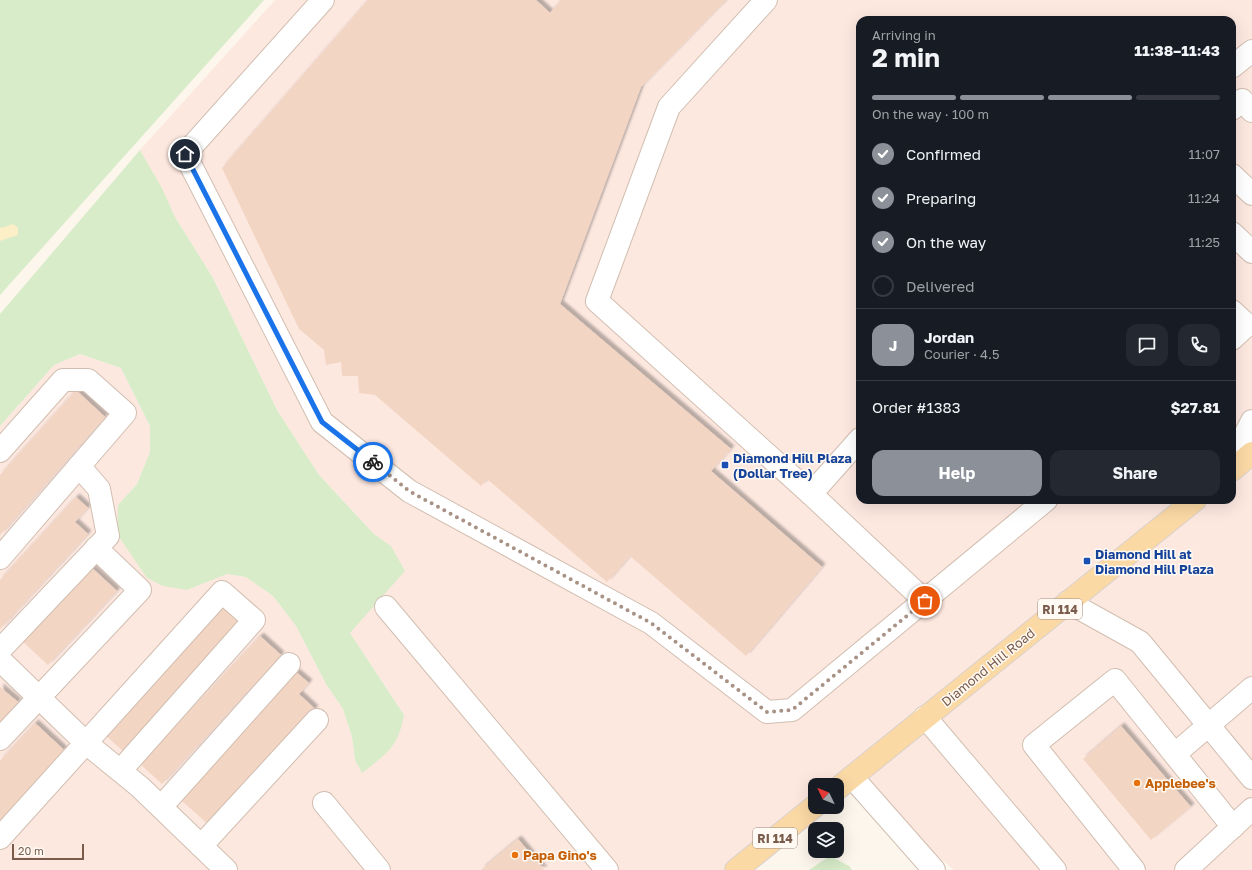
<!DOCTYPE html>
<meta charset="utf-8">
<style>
:root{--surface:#171b24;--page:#242831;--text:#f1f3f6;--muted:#9ea1a6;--line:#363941;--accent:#8c9099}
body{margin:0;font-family:"Golos Text",sans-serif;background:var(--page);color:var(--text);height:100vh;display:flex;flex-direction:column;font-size:15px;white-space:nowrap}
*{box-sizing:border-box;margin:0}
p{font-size:13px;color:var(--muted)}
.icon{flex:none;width:22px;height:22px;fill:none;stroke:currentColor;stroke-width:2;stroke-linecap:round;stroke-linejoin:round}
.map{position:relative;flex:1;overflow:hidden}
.sheet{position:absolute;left:856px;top:16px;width:380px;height:488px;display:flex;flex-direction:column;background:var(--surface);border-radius:12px;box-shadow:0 4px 16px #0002}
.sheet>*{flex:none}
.needle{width:26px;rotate:313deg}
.tools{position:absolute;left:808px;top:778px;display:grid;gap:8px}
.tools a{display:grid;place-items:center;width:36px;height:36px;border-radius:8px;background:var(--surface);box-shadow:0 4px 16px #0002;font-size:20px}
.scale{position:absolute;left:12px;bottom:10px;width:72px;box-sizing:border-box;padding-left:4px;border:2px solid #7a5c4d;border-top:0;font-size:11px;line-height:14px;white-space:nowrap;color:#7a5c4d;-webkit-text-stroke:3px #fffaf3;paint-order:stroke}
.pin{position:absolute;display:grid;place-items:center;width:34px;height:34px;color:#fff;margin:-17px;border:2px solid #fff;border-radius:50%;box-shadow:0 1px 4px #0007}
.courier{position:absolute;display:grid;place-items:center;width:40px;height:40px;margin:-20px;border:3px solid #1a73e8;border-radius:50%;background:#fff;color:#222;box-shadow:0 1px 5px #0007}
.overview em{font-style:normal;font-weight:700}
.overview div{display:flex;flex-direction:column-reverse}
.overview{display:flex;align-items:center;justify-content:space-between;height:68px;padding:0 16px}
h1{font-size:26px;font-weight:700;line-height:30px}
.bar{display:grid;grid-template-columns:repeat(4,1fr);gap:6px 4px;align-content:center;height:48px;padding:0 16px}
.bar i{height:5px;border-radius:3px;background:var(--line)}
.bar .selected{background:var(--accent)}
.bar p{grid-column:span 4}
.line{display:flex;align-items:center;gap:10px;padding:0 16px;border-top:1px solid var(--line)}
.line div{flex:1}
.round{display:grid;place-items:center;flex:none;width:42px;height:42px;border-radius:12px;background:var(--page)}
ol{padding:0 16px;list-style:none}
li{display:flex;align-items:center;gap:12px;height:44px}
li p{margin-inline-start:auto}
li .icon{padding:4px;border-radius:50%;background:var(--accent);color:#fff;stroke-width:4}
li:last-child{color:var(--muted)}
li i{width:22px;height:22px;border:2px solid var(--line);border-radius:50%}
.action{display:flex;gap:8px;margin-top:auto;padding:8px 16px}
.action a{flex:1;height:46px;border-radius:12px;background:var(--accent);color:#fff;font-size:16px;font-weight:700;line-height:46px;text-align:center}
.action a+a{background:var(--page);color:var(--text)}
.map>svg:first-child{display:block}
.commercial{fill:#fde8e0;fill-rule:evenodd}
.green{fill:#d8ecc9}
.sand{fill:#fcefc7}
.building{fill:#f3d5c3;filter:url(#shadow)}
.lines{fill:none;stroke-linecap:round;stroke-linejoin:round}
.minor-casing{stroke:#d1beb0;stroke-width:24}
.major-casing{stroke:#dad1cd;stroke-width:24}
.minor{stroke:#fff;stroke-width:22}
.major{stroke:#fbd9a5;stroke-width:22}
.done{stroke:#a89285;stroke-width:4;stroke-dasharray:0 7.2}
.route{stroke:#1a73e8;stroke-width:5}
.transit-dot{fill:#1a4fb4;stroke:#fffaf3;stroke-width:1.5}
.food-dot{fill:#e8710a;stroke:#fffaf3;stroke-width:1.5}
.labels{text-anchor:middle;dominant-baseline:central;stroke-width:3;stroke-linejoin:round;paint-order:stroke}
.shield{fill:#fffaf3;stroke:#a28b7f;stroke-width:1}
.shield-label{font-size:12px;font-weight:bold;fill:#7a5c4d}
.transit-label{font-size:13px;font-weight:bold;fill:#164399;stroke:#fffaf3;text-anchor:start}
.street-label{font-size:13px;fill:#7a5c4d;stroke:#fffaf3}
.food-label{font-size:13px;font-weight:bold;fill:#c56008;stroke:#fffaf3;text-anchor:start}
</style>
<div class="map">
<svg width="1252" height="870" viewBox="0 0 1252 870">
<defs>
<filter id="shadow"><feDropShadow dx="3.5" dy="-3.5" stdDeviation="1" flood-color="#0004"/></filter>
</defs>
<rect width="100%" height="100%" fill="#fdf6ec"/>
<!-- commercial -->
<path class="commercial" d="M275,0H1252V870H954L855,785H815V804L733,870H0V426L54,365L80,354L121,368L150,426V452L137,484L118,505L187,590L227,574L246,577L273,596L296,626L326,684L343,709L352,737L355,760L362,772L404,715L350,633L391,546L374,534L319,475L277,410L213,278L175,217L162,188L140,150ZM860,20H1232V500H860Z"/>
<!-- green -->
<g class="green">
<polygon points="0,0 264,0 0,295"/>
<path d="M140,150L162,188L175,217L213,278L277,410L319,475L374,534L391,546L405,571L350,633L404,715C398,748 387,753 362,773L355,760L352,737L343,709L326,684L296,626L273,596L246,577L227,574L187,590L163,586L147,578L117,534L118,505L137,484L150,452V426L121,368L80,354L54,365L0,426V314Z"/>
<polygon points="830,856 849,866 852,870 809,870"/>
</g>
<!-- sand -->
<polygon class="sand" points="13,224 18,228 18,235 0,241 0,227 2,228"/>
<!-- building -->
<g class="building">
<polygon points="368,0 536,0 550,13 561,0 726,0 641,87 560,304 731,449 711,471 822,567 746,656 630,556 607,582 487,479 481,486 375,395 359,393 358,376 342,376 341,362 326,365 324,350 299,329 222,168"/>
<polygon points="76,390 105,417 0,535 0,475"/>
<polygon points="76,497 88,508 75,522 88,534 0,629 0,580"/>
<polygon points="91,567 117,591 48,665 22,641"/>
<polygon points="225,603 244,621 124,752 105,735"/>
<polygon points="260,636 281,655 162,784 140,764"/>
<polygon points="296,672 309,683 299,694 315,709 210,826 181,800"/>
<polygon points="0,687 18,702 0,723"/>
<polygon points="35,723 64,750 0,821 0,761"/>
<polygon points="1121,726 1191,807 1151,840 1083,759"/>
<polygon points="518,839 544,870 481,870"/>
</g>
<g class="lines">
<!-- minor casing -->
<g class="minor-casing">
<g id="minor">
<polyline points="323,0 185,154 322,422 409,491 651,623 767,712 792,710 1046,500"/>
<polyline points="766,0 669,107 597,301 811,494 925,601"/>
<polyline points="1232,67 1252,51"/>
<polyline points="1232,109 1242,100 1252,111"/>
<polyline points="1232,175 1252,194"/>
<polyline points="1232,233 1252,252"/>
<polyline points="1232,311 1247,325 1232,339"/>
<polyline points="0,451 63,380 88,380 125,413 0,558"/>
<polyline points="1232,459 1252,421"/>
<polyline points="811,494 860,439"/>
<polyline points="1068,602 1140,642 1252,778"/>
<polyline points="386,607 607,870"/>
<polyline points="0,650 108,536 99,489 79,466"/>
<polyline points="0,660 86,743 140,787 226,870"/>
<polyline points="925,717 1055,870"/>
<polyline points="0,739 140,590 96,548"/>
<polyline points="1175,754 1252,688"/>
<polyline points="852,777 934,870"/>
<polyline points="324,803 379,870"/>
<polyline points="161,807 289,664"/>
<polyline points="0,838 222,592 254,620 121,770"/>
<polyline points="201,846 317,720"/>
<polyline points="1134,870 1034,745 1115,680 1233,827"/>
<polyline points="1186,870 1252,809"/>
</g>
</g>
<!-- major casing -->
<g class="major-casing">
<g id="major">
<polyline points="1232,470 1252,453"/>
<polyline points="837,789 1195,500"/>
<polyline points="736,870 815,806"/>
</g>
</g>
<!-- minor -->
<use href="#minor" class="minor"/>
<!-- major -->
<use href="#major" class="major"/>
</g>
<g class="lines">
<!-- done -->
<polyline class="done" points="373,462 409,491 651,623 767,712 792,710 925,601"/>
<!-- route -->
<polyline class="route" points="185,154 322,422 373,462"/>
</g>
<!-- markers -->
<g class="transit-dot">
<rect x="721" y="461" width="8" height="8" rx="2"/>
<rect x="1083" y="557" width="8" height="8" rx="2"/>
</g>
<g class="food-dot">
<circle cx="1137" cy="783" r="4"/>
<circle cx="515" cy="855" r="4"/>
</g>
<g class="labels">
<!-- shield labels -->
<g class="shield">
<rect x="1038" y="599" width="44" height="20" rx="3"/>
<rect x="753" y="828" width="44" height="20" rx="3"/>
</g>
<g class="shield-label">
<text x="1060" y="609">RI 114</text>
<text x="775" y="838">RI 114</text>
</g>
<!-- transit labels -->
<g class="transit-label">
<text x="733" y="458">Diamond Hill Plaza<tspan x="733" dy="15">(Dollar Tree)</tspan></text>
<text x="1095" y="554">Diamond Hill at<tspan x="1095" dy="15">Diamond Hill Plaza</tspan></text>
</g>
<!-- street labels -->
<g class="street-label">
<text transform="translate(988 667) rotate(-39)">Diamond Hill Road</text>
</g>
<!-- food labels -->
<g class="food-label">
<text x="1145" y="783">Applebee's</text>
<text x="523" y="855">Papa Gino's</text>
</g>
</g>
</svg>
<div class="tools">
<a><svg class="needle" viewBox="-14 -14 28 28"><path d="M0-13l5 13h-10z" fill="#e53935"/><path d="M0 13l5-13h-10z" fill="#9ea1a6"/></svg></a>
<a><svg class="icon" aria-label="layers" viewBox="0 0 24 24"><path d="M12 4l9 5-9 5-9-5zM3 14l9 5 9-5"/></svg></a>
</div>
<div class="scale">20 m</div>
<div class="pin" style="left:925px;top:601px;background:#ea580c"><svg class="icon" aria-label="bag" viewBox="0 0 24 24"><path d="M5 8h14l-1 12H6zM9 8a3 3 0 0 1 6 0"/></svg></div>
<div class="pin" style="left:185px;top:154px;background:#1f2937"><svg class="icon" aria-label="home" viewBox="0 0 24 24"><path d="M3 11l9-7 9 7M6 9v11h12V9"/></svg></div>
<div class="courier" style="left:373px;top:462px"><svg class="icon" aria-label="bike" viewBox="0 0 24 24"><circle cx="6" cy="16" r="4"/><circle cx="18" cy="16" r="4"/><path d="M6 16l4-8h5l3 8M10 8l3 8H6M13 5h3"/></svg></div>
<section class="sheet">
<div class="overview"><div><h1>2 min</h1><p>Arriving in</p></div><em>11:38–11:43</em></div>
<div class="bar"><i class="selected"></i><i class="selected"></i><i class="selected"></i><i></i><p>On the way · 100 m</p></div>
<ol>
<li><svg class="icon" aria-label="check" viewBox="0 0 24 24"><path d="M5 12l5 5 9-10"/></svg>Confirmed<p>11:07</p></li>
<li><svg class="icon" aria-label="check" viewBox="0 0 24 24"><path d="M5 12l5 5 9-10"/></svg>Preparing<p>11:24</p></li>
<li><svg class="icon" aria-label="check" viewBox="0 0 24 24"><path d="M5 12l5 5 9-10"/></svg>On the way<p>11:25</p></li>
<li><i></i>Delivered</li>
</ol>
<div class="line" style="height:72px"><b class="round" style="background:var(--accent);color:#fff">J</b><div><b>Jordan</b><p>Courier · 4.5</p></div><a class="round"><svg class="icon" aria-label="chat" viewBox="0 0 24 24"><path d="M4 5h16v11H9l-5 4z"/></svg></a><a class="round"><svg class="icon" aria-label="phone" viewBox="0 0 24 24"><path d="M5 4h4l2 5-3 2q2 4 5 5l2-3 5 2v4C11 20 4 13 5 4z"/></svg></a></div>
<div class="line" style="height:52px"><div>Order #1383</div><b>$27.81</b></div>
<div class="action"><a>Help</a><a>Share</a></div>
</section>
</div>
